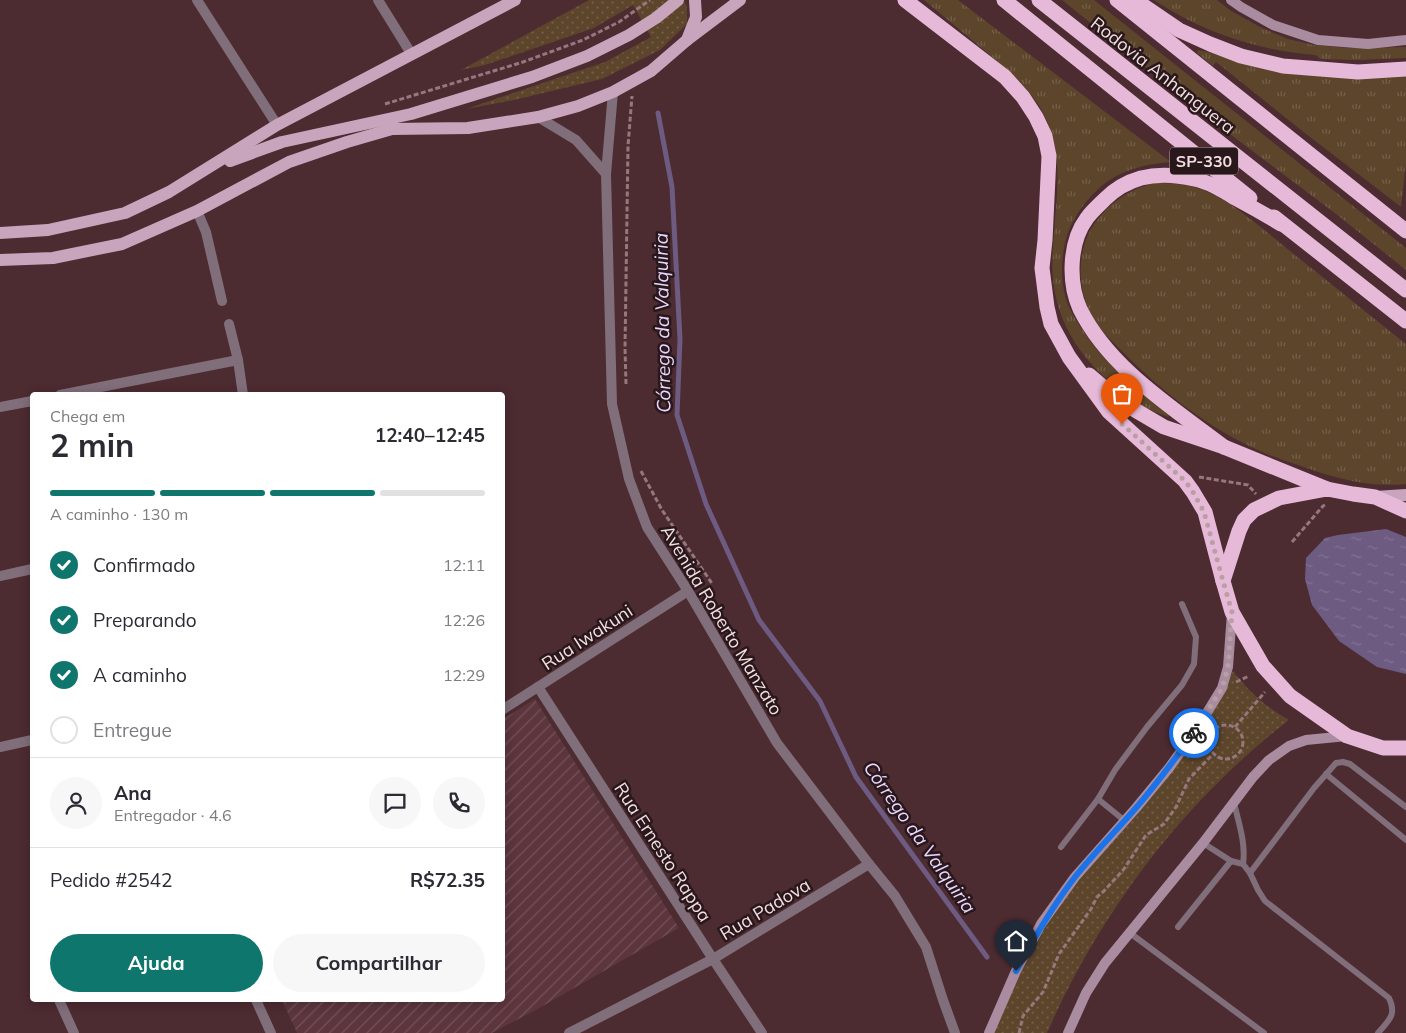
<!DOCTYPE html>
<html lang="pt">
<meta charset="utf-8">
<style>
:root{--surface:#fff;--page:#f7f7f7;--text:#2b2b33;--muted:#7c7c81;--line:#e1e1e2;--accent:#0f766e}
body{margin:0;font-family:Mulish,sans-serif;background:var(--page);color:var(--text);height:100vh;display:flex;flex-direction:column;font-size:19px;white-space:nowrap}
*{box-sizing:border-box;margin:0}
p{font-size:16px;color:var(--muted)}
.icon{flex:none;width:28px;height:28px;fill:none;stroke:currentColor;stroke-width:2;stroke-linecap:round;stroke-linejoin:round}
.map{position:relative;flex:1;overflow:hidden}
.sheet{position:absolute;left:30px;top:392px;width:475px;height:610px;display:flex;flex-direction:column;background:var(--surface);border-radius:5px;box-shadow:0 2px 12px #0003}
.sheet>*{flex:none}
.pin{position:absolute;display:grid;place-items:center;width:42px;height:42px;color:#fff;margin:-51px -21px;border-radius:50% 50% 50% 0;rotate:-45deg;box-shadow:0 0 5px #0007}
.pin .icon{rotate:45deg}
.courier{position:absolute;display:grid;place-items:center;width:50px;height:50px;margin:-25px;border:4px solid #1a73e8;border-radius:50%;background:#fff;color:#222;box-shadow:0 1px 6px #0007}
.overview em{font-style:normal;font-weight:700}
.overview div{display:flex;flex-direction:column-reverse}
.overview{display:flex;align-items:center;justify-content:space-between;height:85px;padding:0 20px}
h1{font-size:32px;font-weight:700;line-height:38px}
.bar{display:grid;grid-template-columns:repeat(4,1fr);gap:8px 5px;align-content:center;height:60px;padding:0 20px}
.bar i{height:6px;border-radius:4px;background:var(--line)}
.bar .current{background:var(--accent)}
.bar p{grid-column:span 4}
.line{display:flex;align-items:center;gap:12px;padding:0 20px;border-top:1px solid var(--line)}
.line div{flex:1}
.round{display:grid;place-items:center;flex:none;width:52px;height:52px;border-radius:26px;background:var(--page)}
ol{padding:0 20px;list-style:none}
li{display:flex;align-items:center;gap:15px;height:55px}
li p{margin-inline-start:auto}
li .icon{padding:5px;border-radius:50%;background:var(--accent);color:#fff;stroke-width:4}
li:last-child{color:var(--muted)}
li i{width:28px;height:28px;border:2px solid var(--line);border-radius:50%}
.button{display:flex;gap:10px;margin-top:auto;padding:10px 20px}
.button a{flex:1;height:58px;border-radius:30px;background:var(--accent);color:#fff;font-size:20px;font-weight:700;line-height:58px;text-align:center}
.button a+a{background:var(--page);color:var(--text)}
.map>svg:first-child{display:block}
.industrial{fill:url(#industrial-furrows)}
.grass{fill:url(#grass-tufts)}
.park{fill:url(#park-dots)}
.water{fill:url(#water-ripples)}
.lines{fill:none;stroke-linecap:round;stroke-linejoin:round}
.stream{stroke:#6e5b82;stroke-width:5}
.path{stroke:#95787d;stroke-width:3;stroke-dasharray:5 2.5;stroke-linecap:butt}
.lane{stroke:#806e7a;stroke-width:6}
.street{stroke:#806e7a;stroke-width:10}
.secondary{stroke:#a98ca0;stroke-width:10}
.primary{stroke:#c9a4bd;stroke-width:12}
.highway{stroke:#e6b9d8;stroke-width:15}
.done{stroke:#b99fa3;stroke-width:5;stroke-dasharray:0 9}
.route{stroke:#1a73e8;stroke-width:6}
.labels{text-anchor:middle;dominant-baseline:central;stroke-width:5;stroke-linejoin:round;paint-order:stroke}
.shield{fill:#28181b;stroke:#b7a3a6;stroke-width:1}
.shield-label{font-size:16px;font-weight:bold;fill:#f4dee1}
.street-label{font-size:18px;fill:#f4dee1;stroke:#28181b}
.water-label{font-size:19px;font-style:italic;fill:#e9d6fe;stroke:#28181b}
</style>
<div class="map">
<svg width="1406" height="1033" viewBox="0 0 1406 1033">
<defs>
<pattern id="industrial-furrows" width="10" height="10" patternUnits="userSpaceOnUse" patternTransform="scale(1.25)"><rect width="10" height="10" fill="#5c353d"/><path d="M-1 1l2-2M0 10L10 0M9 11l2-2" fill="none" stroke="#745259"/></pattern>
<pattern id="grass-tufts" width="24" height="20" patternUnits="userSpaceOnUse" patternTransform="scale(1.25)"><rect width="24" height="20" fill="#5c452b"/><path d="M3 7l-1-3M5 7V3M7 7l1-3M15 17l-1-3M17 17v-4M19 17l1-3" fill="none" stroke="#745f49"/></pattern>
<pattern id="park-dots" width="8" height="8" patternUnits="userSpaceOnUse" patternTransform="scale(1.25)"><rect width="8" height="8" fill="#5c452b"/><path d="M2 2h.1M6 6h.1" fill="none" stroke="#745f49" stroke-width="1.8" stroke-linecap="round"/></pattern>
<pattern id="water-ripples" width="26" height="14" patternUnits="userSpaceOnUse" patternTransform="scale(1.25)"><rect width="26" height="14" fill="#6e5b82"/><path d="M2 4q2-2 4 0t4 0M15 11q2-2 4 0t4 0" fill="none" stroke="#837293"/></pattern>
</defs>
<rect width="100%" height="100%" fill="#4c2b31"/>
<!-- industrial -->
<polygon class="industrial" points="535,699 679,928 534,1011 492,1033 297,1033 282,1000 502,1000 503,719"/>
<!-- grass -->
<g class="grass">
<path d="M924,0H958L1171,162C1150,164 1131,167 1113,178C1096,187 1074,214 1068,233C1060,256 1059,288 1071,311C1094,355 1130,385 1170,414L1168,417C1155,412 1142,407 1130,399C1120,393 1112,385 1104,377C1075,349 1057,319 1053,279C1051,259 1054,238 1055,218C1058,186 1061,152 1047,121C1033,89 1005,68 979,46C961,31 942,15 924,0Z"/>
<polygon points="1062,0 1094,0 1406,248 1406,270 1336,214 1210,119"/>
<path d="M1154,0H1217L1231,11L1262,28L1288,39L1314,45L1348,48L1406,47V58L1357,60L1320,59L1316,55C1259,51 1202,32 1154,0Z"/>
<polygon points="1198,50 1217,54 1406,74 1406,163 1401,207 1301,130 1216,62 1213,66 1197,53"/>
<path d="M1154,183C1172,183 1193,184 1210,193C1239,207 1264,230 1290,251C1329,282 1367,313 1406,344V484C1367,488 1331,477 1295,464C1279,459 1264,453 1249,446C1202,423 1158,388 1122,351C1111,340 1100,330 1092,316C1078,291 1076,255 1091,229C1106,205 1127,190 1154,183Z"/>
</g>
<!-- park -->
<g class="park">
<polygon points="589,0 684,0 687,7 687,24 660,50 602,79 514,100 466,109 605,62 651,37 633,5 594,28 485,65 461,70"/>
<path d="M1233,671C1249,692 1266,707 1289,720C1184,801 1100,912 1047,1033H993L1019,971L1059,902L1221,696Z"/>
</g>
<!-- water -->
<polygon class="water" points="1386,529 1406,537 1406,674 1377,667 1339,641 1312,605 1305,579 1306,558 1325,538 1338,535"/>
<g class="lines">
<!-- stream -->
<polyline class="stream" points="658,113 672,187 680,339 677,415 706,504 759,620 820,701 856,777 987,957"/>
<!-- path -->
<g class="path">
<polyline points="385,104 523,62 583,40 619,22 650,0"/>
<polyline points="626,384 625,348 628,146 632,96"/>
<polyline points="641,471 662,510 713,585"/>
<polyline points="1199,477 1248,485 1256,494"/>
<polyline points="1292,542 1323,506 1325,505"/>
<polyline points="1236,682 1249,676"/>
<circle cx="1226" cy="742" r="17"/>
<polyline points="1235,727 1265,692"/>
<polyline points="1019,1033 1023,1016 1043,992 1059,954 1091,909 1097,897 1104,891 1124,869 1146,835 1164,824 1176,807 1189,779 1213,754"/>
</g>
<!-- lane -->
<g class="lane">
<polyline points="1326,774 1406,840"/>
<polyline points="1098,799 1125,821"/>
<path d="M1234,803C1239,824 1246,844 1243,864"/>
<path d="M1203,843L1231,861L1243,864L1250,873L1258,890L1265,901L1389,998C1397,1015 1389,1020 1378,1033"/>
<polyline points="1061,847 1098,799 1115,770 1147,727 1182,685 1194,664 1196,637 1182,604"/>
<polyline points="1250,873 1314,788 1336,763 1343,762 1350,764 1406,807"/>
<polyline points="1178,927 1231,861"/>
<polyline points="1130,933 1264,1033"/>
</g>
<!-- street -->
<g class="street">
<polyline points="197,0 277,125"/>
<polyline points="378,0 412,55"/>
<polyline points="613,92 606,174 612,404 629,479 647,527 688,591 777,743 869,864 895,896 926,947 943,1000 955,1033"/>
<polyline points="538,117 576,140 606,174"/>
<polyline points="197,211 206,232 222,301"/>
<polyline points="229,324 238,360 243,395"/>
<polyline points="60,395 238,360"/>
<polyline points="0,407 32,401"/>
<polyline points="0,576 32,569"/>
<polyline points="538,687 713,959 762,1033"/>
<polyline points="502,710 688,591"/>
<polyline points="0,747 32,740"/>
<polyline points="59,1000 74,1033"/>
<polyline points="256,1000 271,1033"/>
<polyline points="569,1033 713,959 869,864"/>
</g>
<!-- secondary -->
<g class="secondary">
<polyline points="1231,0 1241,7 1273,25 1318,40 1368,44 1406,40"/>
<polyline points="989,1033 1016,971 1041,924 1075,877 1136,808 1169,768 1197,729 1222,688 1228,667 1232,613"/>
<polyline points="1068,1033 1086,993 1105,963 1203,843 1253,777 1269,760 1289,746 1306,740 1347,736"/>
</g>
<!-- primary -->
<g class="primary">
<polyline points="687,40 696,17 695,0"/>
<polyline points="230,161 282,142 411,114 532,77 587,56 629,35 656,18 678,0"/>
<polyline points="0,233 48,230 125,213 169,192 277,125 515,0"/>
<polyline points="0,260 53,258 122,244 197,211 289,162 347,142 392,129 468,128 538,117 578,106 613,92 651,71 687,40 740,0"/>
<polyline points="1375,497 1406,495"/>
</g>
<!-- highway -->
<g class="highway">
<polyline points="905,0 1005,77 1023,97 1036,117 1045,136 1049,156 1045,240 1042,268 1047,307 1051,324 1069,357 1109,412 1185,481 1193,492 1205,512 1223,581"/>
<polyline points="1004,0 1250,198"/>
<polyline points="1039,0 1406,290"/>
<polyline points="1117,0 1406,231"/>
<polyline points="1135,0 1179,30 1210,44 1241,56 1283,66 1358,72 1406,69"/>
<polyline points="1274,217 1406,321"/>
<polyline points="1089,375 1118,400 1164,427 1224,447 1327,489"/>
<path d="M1224,447C1173,408 1109,368 1080,309C1068,282 1069,242 1087,218C1092,211 1099,205 1105,199C1115,189 1127,182 1141,178C1157,174 1177,175 1194,179C1209,182 1222,190 1235,198C1250,206 1266,215 1281,224"/>
<polyline points="1406,511 1375,497 1353,494 1327,489 1279,498 1254,510 1244,520 1239,531 1223,581 1232,612 1263,666 1290,696 1347,736 1383,748 1406,748"/>
</g>
</g>
<g class="lines">
<!-- done -->
<polyline class="done" points="1122,424 1185,481 1193,492 1204,512 1223,581 1232,612 1228,667 1222,688 1194,733"/>
<!-- route -->
<path class="route" d="M1016,971C1034,938 1052,907 1075,877C1094,853 1115,832 1135,809C1156,785 1175,759 1194,733"/>
</g>
<g class="labels">
<!-- shield labels -->
<rect class="shield" x="1170" y="147.5" width="68" height="27" rx="4"/>
<g class="shield-label">
<text x="1204" y="161">SP-330</text>
</g>
<!-- street labels -->
<g class="street-label">
<text transform="translate(1163 75) rotate(38)">Rodovia Anhanguera</text>
<text transform="translate(722 620) rotate(59)">Avenida Roberto Manzato</text>
<text transform="translate(587 637) rotate(-33)">Rua Iwakuni</text>
<text transform="translate(663 852) rotate(57)">Rua Ernesto Rappa</text>
<text transform="translate(765 909) rotate(-31)">Rua Padova</text>
</g>
<!-- water labels -->
<g class="water-label">
<text transform="translate(662 323) rotate(-91)">Córrego da Valquiria</text>
<text transform="translate(920 837) rotate(55)">Córrego da Valquiria</text>
</g>
</g>
</svg>
<div class="pin" style="left:1122px;top:424px;background:#ea580c"><svg class="icon" aria-label="bag" viewBox="0 0 24 24"><path d="M5 8h14l-1 12H6zM9 8a3 3 0 0 1 6 0"/></svg></div>
<div class="pin" style="left:1016px;top:971px;background:#1f2937"><svg class="icon" aria-label="home" viewBox="0 0 24 24"><path d="M3 11l9-7 9 7M6 9v11h12V9"/></svg></div>
<div class="courier" style="left:1194px;top:733px"><svg class="icon" aria-label="bike" viewBox="0 0 24 24"><circle cx="6" cy="16" r="4"/><circle cx="18" cy="16" r="4"/><path d="M6 16l4-8h5l3 8M10 8l3 8H6M13 5h3"/></svg></div>
<section class="sheet">
<div class="overview"><div><h1>2 min</h1><p>Chega em</p></div><em>12:40–12:45</em></div>
<div class="bar"><i class="current"></i><i class="current"></i><i class="current"></i><i></i><p>A caminho · 130 m</p></div>
<ol>
<li><svg class="icon" aria-label="check" viewBox="0 0 24 24"><path d="M5 12l5 5 9-10"/></svg>Confirmado<p>12:11</p></li>
<li><svg class="icon" aria-label="check" viewBox="0 0 24 24"><path d="M5 12l5 5 9-10"/></svg>Preparando<p>12:26</p></li>
<li><svg class="icon" aria-label="check" viewBox="0 0 24 24"><path d="M5 12l5 5 9-10"/></svg>A caminho<p>12:29</p></li>
<li><i></i>Entregue</li>
</ol>
<div class="line" style="height:90px"><a class="round"><svg class="icon" aria-label="person" viewBox="0 0 24 24"><circle cx="12" cy="8" r="4"/><path d="M4 21q1-7 8-7t8 7"/></svg></a><div><b>Ana</b><p>Entregador · 4.6</p></div><a class="round"><svg class="icon" aria-label="chat" viewBox="0 0 24 24"><path d="M4 5h16v11H9l-5 4z"/></svg></a><a class="round"><svg class="icon" aria-label="phone" viewBox="0 0 24 24"><path d="M5 4h4l2 5-3 2q2 4 5 5l2-3 5 2v4C11 20 4 13 5 4z"/></svg></a></div>
<div class="line" style="height:65px"><div>Pedido #2542</div><b>R$72.35</b></div>
<div class="button"><a>Ajuda</a><a>Compartilhar</a></div>
</section>
</div>
